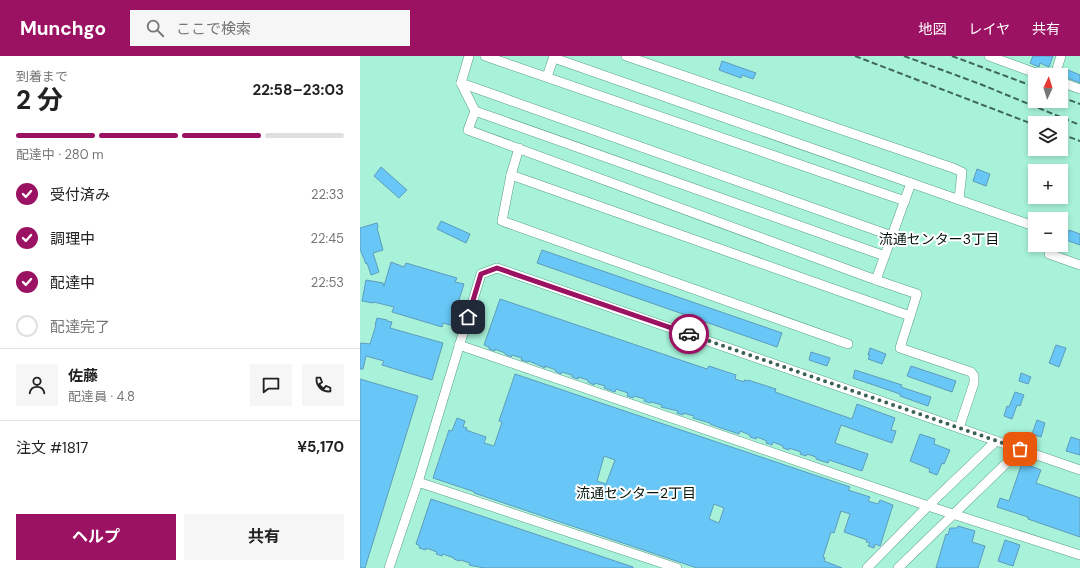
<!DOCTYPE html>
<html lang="ja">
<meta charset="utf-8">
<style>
:root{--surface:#fff;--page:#f6f6f6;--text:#222;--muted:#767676;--line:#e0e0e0;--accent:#9b1262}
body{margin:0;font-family:"DM Sans","Noto Sans JP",sans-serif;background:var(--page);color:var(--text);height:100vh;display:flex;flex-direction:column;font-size:15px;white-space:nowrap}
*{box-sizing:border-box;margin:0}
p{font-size:13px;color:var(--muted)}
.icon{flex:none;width:22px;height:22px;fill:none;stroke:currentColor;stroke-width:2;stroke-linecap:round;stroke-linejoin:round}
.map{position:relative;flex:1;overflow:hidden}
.side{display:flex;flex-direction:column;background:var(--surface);width:360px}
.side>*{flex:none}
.needle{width:26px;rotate:4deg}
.buttons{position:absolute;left:668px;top:12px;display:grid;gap:8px}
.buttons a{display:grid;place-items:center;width:40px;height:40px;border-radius:0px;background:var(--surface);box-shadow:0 2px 6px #0003;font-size:20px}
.pin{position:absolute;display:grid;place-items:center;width:34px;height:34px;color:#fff;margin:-17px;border-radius:8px;box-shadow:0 2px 6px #0006}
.courier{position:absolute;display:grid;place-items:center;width:40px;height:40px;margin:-20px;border:3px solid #9b1262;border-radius:50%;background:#fff;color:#222;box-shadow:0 1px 5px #0007}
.overview em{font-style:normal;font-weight:700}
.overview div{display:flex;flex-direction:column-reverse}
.overview{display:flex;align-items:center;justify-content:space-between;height:68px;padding:0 16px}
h1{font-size:26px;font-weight:700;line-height:30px}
.bar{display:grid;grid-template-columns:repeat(4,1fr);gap:6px 4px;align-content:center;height:48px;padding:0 16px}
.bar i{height:5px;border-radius:3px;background:var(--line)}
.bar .active{background:var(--accent)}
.bar p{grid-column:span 4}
.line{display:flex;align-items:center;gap:10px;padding:0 16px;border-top:1px solid var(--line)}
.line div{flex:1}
.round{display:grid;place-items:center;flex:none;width:42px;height:42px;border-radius:0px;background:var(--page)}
ol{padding:0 16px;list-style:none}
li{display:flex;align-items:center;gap:12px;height:44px}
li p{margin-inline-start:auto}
li .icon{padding:4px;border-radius:50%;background:var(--accent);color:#fff;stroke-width:4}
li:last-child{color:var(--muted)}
li i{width:22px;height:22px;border:2px solid var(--line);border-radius:50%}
.cta{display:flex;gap:8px;margin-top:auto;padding:8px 16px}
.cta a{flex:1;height:46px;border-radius:0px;background:var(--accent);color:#fff;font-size:16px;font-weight:700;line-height:46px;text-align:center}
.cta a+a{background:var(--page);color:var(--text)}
header{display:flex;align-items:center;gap:24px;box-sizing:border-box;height:56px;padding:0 20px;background:var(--accent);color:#fff}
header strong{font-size:19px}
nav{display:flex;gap:22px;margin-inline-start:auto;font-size:14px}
.search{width:280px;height:36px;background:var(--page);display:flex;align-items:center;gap:10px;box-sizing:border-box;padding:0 14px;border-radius:0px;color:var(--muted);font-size:15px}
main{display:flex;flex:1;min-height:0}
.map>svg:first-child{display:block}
.building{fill:#68c7f6;stroke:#5d9cbc;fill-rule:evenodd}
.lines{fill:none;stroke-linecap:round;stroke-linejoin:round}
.minor-casing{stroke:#569d87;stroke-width:10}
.minor{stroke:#fff;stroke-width:9}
.rail{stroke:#3e6659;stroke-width:2;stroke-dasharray:6 3;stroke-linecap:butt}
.done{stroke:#3b6155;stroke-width:4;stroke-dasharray:0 7.2}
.route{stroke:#9b1262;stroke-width:5}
.labels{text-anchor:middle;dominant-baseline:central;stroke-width:4;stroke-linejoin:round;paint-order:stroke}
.neighbourhood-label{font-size:14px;fill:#00130d;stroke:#fff}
</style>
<header>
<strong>Munchgo</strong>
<div class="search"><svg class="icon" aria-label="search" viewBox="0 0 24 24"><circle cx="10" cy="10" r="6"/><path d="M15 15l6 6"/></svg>ここで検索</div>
<nav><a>地図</a><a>レイヤ</a><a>共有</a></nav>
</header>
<main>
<section class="side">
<div class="overview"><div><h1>2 分</h1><p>到着まで</p></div><em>22:58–23:03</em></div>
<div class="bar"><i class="active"></i><i class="active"></i><i class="active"></i><i></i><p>配達中 · 280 m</p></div>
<ol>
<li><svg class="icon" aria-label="check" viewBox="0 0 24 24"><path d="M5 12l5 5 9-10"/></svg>受付済み<p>22:33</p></li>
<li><svg class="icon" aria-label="check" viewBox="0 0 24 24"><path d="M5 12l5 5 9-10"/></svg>調理中<p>22:45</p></li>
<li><svg class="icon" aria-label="check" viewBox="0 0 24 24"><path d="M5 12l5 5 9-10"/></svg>配達中<p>22:53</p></li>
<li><i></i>配達完了</li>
</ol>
<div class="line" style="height:72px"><a class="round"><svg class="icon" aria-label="person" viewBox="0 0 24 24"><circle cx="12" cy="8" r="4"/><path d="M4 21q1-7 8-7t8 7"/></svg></a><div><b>佐藤</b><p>配達員 · 4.8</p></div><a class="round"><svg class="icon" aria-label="chat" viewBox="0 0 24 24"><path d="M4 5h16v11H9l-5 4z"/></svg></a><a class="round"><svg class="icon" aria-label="phone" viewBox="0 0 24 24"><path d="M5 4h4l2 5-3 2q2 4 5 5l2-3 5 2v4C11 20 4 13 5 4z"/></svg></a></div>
<div class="line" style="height:52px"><div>注文 #1817</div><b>¥5,170</b></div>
<div class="cta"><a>ヘルプ</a><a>共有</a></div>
</section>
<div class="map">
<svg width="720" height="512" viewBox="0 0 720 512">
<rect width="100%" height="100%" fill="#a8f2da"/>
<!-- building -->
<g class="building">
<polygon points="673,0 693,0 689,11 680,7 679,11 670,7"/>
<polygon points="362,5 396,17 393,23 382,19 381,22 359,14"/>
<polygon points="708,14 720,19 720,27 705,21"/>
<polygon points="21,111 47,134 39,142 14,120"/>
<polygon points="617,113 630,118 626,130 613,125"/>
<polygon points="81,165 110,178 106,187 77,173"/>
<polygon points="17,167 18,171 17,172 23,194 13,197 19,216 11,219 7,207 6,208 0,193 0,172"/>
<polygon points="709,174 720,178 720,189 706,184"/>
<polygon points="182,194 422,277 417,291 177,207"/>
<polygon points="31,206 44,211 46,207 97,222 95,226 104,228 91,269 83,267 82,271 32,256 34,251 14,246 13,247 2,245 6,224 23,227 24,230"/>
<polygon points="140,243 347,313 349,310 376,319 375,323 384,326 384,324 388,325 388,324 416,333 415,336 492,363 497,348 535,362 531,374 536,375 532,387 481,369 475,387 508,398 502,415 469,404 468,407 456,403 456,401 447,398 446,400 440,398 441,396 429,392 429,394 423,392 423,390 413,386 412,389 406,387 407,385 397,381 396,383 390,381 390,379 380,375 379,378 361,372 350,368 350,367 333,362 334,360 323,357 323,359 317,357 318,355 301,351 302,349 291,346 290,347 284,345 285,343 274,340 273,342 267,340 268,337 256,333 255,336 244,332 245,330 235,327 234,329 228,326 228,324 218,321 218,323 212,321 212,319 202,316 201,318 195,315 196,314 185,310 185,312 169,305 168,306 161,304 162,302 152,299 151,301 145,298 145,297 135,293 135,295 129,293 129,291 124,289"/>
<polygon points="17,262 27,264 27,265 32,266 30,272 83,287 72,324 22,309 24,305 6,300 3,313 0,313 0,288 1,287 10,288 16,269 15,269"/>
<polygon points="696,289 706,292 699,311 689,307"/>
<polygon points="510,292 526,298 522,308 508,303 510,299 508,299"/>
<polygon points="451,296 470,302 467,310 449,304"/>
<polygon points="551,310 596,325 592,336 547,320"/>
<polygon points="495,314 542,329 541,331 571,341 568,350 540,340 540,338 493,322"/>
<polygon points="661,317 671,321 668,328 659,325"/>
<path d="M155,318L490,431L488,434L510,441L508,445L518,448L520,444L533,449L520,490L515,488L514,492L508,490L510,487L506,486L507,484L484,476L490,458L481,455L474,477L471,476L463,501L465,502L464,505L482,512H337L114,437L115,436L73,422L89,374L92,375L97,362L105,365L103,371L107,372L106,374L126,381L124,387L134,390L142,366L139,365ZM244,400L255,404L246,428L237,425ZM354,448L364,452L359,467L349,463Z"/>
<polygon points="0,323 58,340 5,512 0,512"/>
<polygon points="655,336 664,339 660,350 657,349 652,363 644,360 647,350 649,351"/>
<polygon points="677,364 685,367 681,381 672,378"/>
<polygon points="560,378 575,383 574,388 590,394 584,408 582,407 577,419 569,416 570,413 550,405"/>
<polygon points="711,381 720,384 720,399 706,395"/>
<polygon points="662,407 681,414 676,427 720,442 720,481 668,463 668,461 637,451 640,442 649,445"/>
<polygon points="71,443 273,511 273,512 124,512 109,509 110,507 100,504 99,505 94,503 94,502 83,498 82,500 76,498 77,496 66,492 66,494 59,492 60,490 56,488"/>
<polygon points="598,470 615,475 612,486 625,490 618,512 576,512 586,478 588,479 590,472 597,472"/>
<polygon points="645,484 660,489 653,510 638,505"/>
</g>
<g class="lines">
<!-- minor casing -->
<g class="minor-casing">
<g id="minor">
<polyline points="109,0 101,27 532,180"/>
<polyline points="125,0 545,145"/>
<polyline points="266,0 593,112 602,116 599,143"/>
<polyline points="629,0 681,19"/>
<polyline points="194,2 551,127"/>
<polyline points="695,19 701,0"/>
<polyline points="187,21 194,0"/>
<polyline points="701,26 720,33"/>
<polyline points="101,27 115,55 525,200"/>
<polyline points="115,55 108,74 516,224"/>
<polyline points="159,92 151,119 550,260"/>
<polyline points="151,119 142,165 488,288"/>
<polyline points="689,198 720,209"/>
<polyline points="99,289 568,450 720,499"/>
<polyline points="599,372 614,327 614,320 611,316 540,292 557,238 516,224 551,127 668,168"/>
<polyline points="58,426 317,512"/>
<polyline points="29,512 58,426 121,218 137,212 720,414"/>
<polyline points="507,512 568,450 636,385"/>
<polyline points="538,512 661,393"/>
</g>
</g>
<!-- minor -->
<use href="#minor" class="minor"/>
<!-- rail -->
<g class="rail">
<polyline points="495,0 675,69"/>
<polyline points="544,0 620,28 720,69"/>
<polyline points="592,0 675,31"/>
<polyline points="701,41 720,48"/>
<polyline points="701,78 720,85"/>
</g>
</g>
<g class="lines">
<!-- done -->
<polyline class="done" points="329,278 660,393"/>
<!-- route -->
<polyline class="route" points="108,261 121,218 137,212 329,278"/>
</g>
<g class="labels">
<!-- neighbourhood labels -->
<g class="neighbourhood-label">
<text x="579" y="183">流通センター3丁目</text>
<text x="276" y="437">流通センター2丁目</text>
</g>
</g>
</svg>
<div class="buttons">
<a><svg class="needle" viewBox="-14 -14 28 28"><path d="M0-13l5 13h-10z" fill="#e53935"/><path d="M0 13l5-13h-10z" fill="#767676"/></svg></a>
<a><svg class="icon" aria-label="layers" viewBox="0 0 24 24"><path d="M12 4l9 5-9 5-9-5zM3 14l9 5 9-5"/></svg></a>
<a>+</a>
<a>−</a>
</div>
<div class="pin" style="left:660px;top:393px;background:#ea580c"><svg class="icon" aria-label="bag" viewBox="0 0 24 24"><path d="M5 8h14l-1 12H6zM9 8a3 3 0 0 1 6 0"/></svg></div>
<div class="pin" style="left:108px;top:261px;background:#1f2937"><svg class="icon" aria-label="home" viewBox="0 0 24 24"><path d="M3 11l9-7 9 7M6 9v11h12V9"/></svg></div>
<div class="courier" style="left:329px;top:278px"><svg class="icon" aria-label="car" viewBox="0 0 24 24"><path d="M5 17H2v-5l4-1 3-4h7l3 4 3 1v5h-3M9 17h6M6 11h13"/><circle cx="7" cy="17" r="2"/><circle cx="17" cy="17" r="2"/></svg></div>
</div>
</main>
